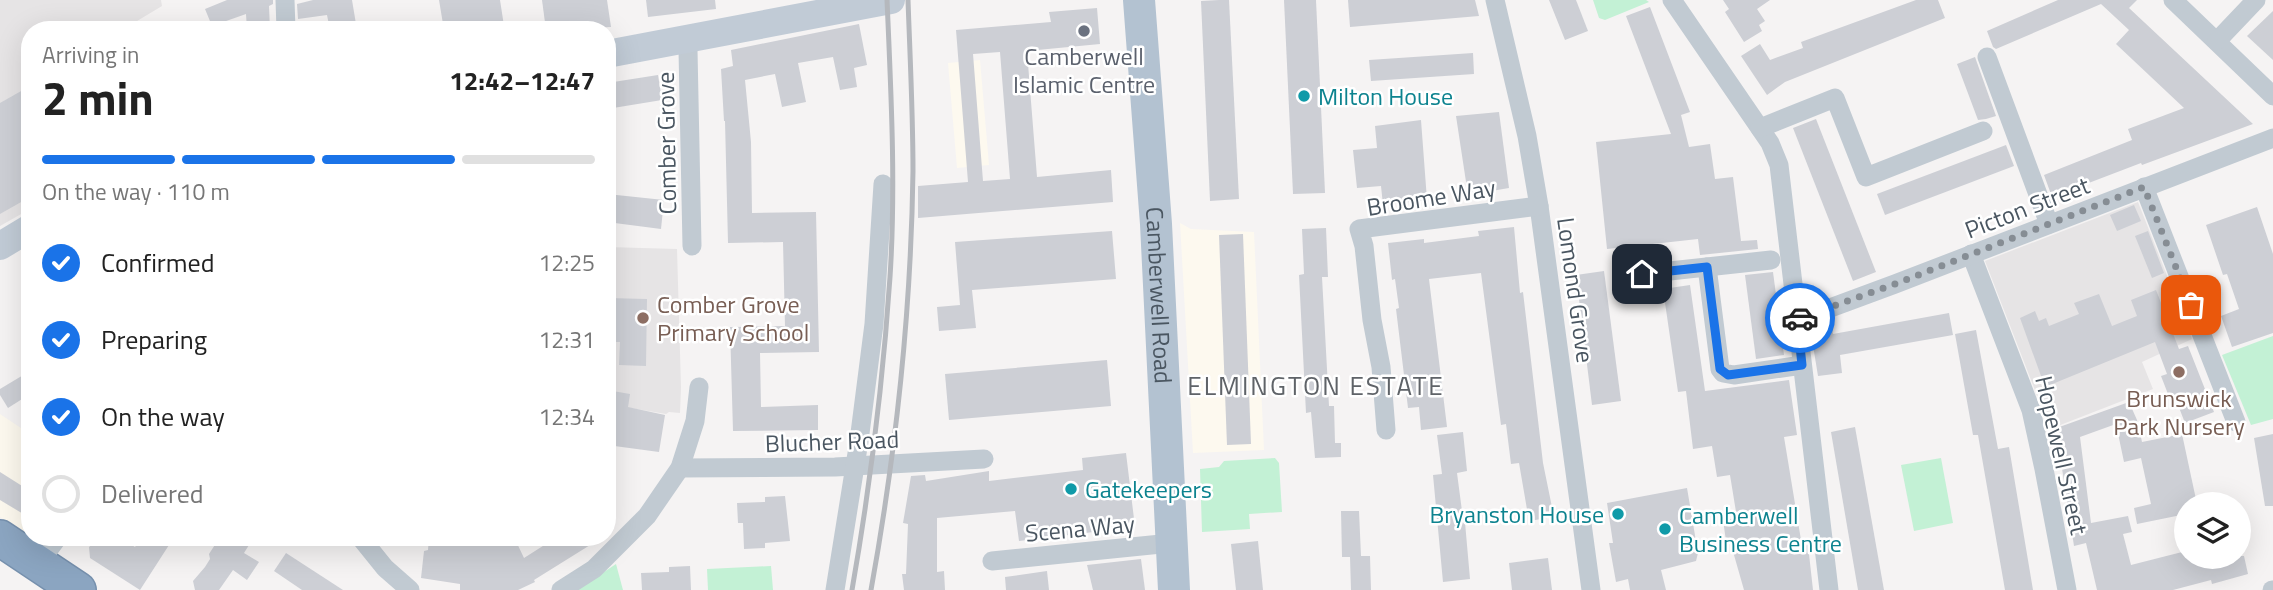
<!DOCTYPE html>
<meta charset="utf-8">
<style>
:root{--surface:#fff;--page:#f2f2f2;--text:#222;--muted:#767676;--line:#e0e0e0;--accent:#1a73e8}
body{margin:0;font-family:"Titillium Web",sans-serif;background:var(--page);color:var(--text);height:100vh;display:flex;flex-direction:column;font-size:26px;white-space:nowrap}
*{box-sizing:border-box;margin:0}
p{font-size:23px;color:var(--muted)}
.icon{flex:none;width:38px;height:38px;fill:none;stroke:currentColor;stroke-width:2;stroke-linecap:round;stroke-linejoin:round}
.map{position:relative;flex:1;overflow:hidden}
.details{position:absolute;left:21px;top:21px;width:595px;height:525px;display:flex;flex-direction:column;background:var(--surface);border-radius:28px;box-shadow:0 7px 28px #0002}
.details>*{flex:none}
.fabs{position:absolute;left:2174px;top:492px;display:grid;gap:14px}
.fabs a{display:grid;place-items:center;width:77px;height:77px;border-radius:50%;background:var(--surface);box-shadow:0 7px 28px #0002;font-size:35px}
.pin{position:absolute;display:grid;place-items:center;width:60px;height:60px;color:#fff;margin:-30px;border-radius:14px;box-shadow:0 4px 10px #0006}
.courier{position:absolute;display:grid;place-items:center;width:70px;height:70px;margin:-35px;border:5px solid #1a73e8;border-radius:50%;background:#fff;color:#222;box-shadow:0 2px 9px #0007}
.summary em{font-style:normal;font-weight:700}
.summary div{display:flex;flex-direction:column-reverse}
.summary{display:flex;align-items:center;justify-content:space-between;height:119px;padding:0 21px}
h1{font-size:46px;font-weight:700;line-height:52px}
.bar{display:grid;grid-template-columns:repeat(4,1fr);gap:10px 7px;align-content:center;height:84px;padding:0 21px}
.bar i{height:9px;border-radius:5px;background:var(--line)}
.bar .active{background:var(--accent)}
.bar p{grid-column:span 4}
ol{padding:0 21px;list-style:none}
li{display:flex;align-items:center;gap:21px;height:77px}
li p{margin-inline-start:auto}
li .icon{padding:7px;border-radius:50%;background:var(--accent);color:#fff;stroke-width:4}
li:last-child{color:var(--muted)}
li i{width:38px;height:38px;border:4px solid var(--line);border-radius:50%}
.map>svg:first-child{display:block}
.commercial{fill:#fdf9ef}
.education{fill:#e6e4e5}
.green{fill:#c3f1d5}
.building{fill:#cdcfd5;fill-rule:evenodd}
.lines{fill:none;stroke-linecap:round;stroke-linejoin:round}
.highway-casing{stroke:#7690ad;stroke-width:38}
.street{stroke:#c1cad2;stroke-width:19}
.secondary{stroke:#c1cbd6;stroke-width:28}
.primary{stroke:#b3c2d1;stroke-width:32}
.highway{stroke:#8ba5c1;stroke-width:35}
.rail{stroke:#b5b8bd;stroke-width:5}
.done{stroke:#868d94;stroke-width:7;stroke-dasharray:0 12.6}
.route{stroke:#1a73e8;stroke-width:9}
.worship-dot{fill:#6b7280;stroke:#fff;stroke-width:2.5}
.culture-dot{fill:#0f9aa8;stroke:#fff;stroke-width:2.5}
.education-dot{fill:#8d6e63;stroke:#fff;stroke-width:2.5}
.labels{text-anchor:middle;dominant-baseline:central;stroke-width:5;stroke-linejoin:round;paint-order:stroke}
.worship-label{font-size:24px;fill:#5b616d;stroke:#fff}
.culture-label{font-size:24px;fill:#0d838f;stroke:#fff;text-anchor:start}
.street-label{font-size:24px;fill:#4a5661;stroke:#fff}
.education-label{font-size:24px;fill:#785e54;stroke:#fff;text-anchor:start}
.neighbourhood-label{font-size:26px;letter-spacing:2px;fill:#5f6368;stroke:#fff}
</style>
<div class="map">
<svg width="2273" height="590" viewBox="0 0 2273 590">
<rect width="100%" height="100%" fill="#f5f3f3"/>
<!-- commercial -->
<g class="commercial">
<polygon points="980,60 989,165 957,168 948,63"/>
<polygon points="1180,223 1191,229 1254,232 1264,450 1193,453"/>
<polygon points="0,414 30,434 30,530 26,533 0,517"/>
</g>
<!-- education -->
<g class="education">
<polygon points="0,0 161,0 162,6 122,30 30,30 30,209 0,226"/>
<polygon points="2138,202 2192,339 2142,362 2153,389 2050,429 1985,261"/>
<polygon points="607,247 677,249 681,387 680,413 669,412 666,414 607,404"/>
</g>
<!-- green -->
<g class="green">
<polygon points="1593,0 1646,0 1649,2 1605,20 1599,18"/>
<polygon points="2273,336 2273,419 2251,425 2222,355"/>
<polygon points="1275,458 1279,463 1282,512 1249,514 1250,529 1202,532 1200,469 1219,467 1224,461"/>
<polygon points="1941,458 1953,523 1914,531 1901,465"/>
<polygon points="616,564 623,590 577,590"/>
<polygon points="771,566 773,590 708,590 707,569"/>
</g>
<!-- building -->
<g class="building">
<polygon points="227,0 273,0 273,4 269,6 270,30 247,30 246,14 212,26 205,9"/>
<polygon points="313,0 352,0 357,30 330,30 327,15 298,19 297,4"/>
<polygon points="439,0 500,0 504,26 483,30 444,30"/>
<polygon points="542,0 607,0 611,27 546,30"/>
<polygon points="646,0 715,0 716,9 648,17"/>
<polygon points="1219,0 1229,0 1239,199 1210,201 1201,1"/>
<polygon points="1284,0 1316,0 1325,193 1293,194"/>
<polygon points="1348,0 1475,0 1479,16 1350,27"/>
<polygon points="1549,0 1576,0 1588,31 1565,40"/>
<polygon points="1723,0 1770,0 1757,9 1765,21 1759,25 1762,31 1744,42 1725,12 1729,9"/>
<polygon points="1916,0 1938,0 1945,18 1785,82 1767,95 1741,56 1760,44 1770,60 1803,48 1801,42"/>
<polygon points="2058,0 2137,0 2129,8 2253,124 2142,165 2141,163 2052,197 2044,175 2132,140 2128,129 2184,108 2116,44 2129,30 2101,4 1996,49 1993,47 1987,31"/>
<polygon points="1650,7 1690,112 1681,115 1689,147 1710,144 1715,179 1733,177 1741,241 1757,240 1758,249 1700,255 1698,239 1607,249 1596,142 1671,134 1626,16"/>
<path d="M1097,8L1100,44L1027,51L1037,177L1111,170L1113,202L918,218V186L968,182L956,30L1051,22L1049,12ZM1000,52L1010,179L983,181L973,54Z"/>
<polygon points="2273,11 2273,60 2247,36"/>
<polygon points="859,24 867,65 854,68 857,87 840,90 833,57 798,63 806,102 782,107 775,74 745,80 751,142 752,213 816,212 819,352 760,353 761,407 818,405 818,430 733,431 730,327 785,326 783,242 728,243 725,121 724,121 721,69 733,66 731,50"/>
<polygon points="1473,53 1474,74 1371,81 1369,60"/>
<polygon points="1975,57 1996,116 1986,119 1978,120 1957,64"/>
<polygon points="658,75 662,100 607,109 607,83"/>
<polygon points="30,86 30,197 0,214 0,103"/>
<polygon points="1499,112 1509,188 1468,195 1456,116"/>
<polygon points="1816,119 1876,272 1853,281 1793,128"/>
<polygon points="1421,120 1427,200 1383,205 1381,186 1357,188 1353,150 1377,148 1375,126"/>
<polygon points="2006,145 2014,166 1885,215 1877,194"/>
<polygon points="607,194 664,200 661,229 607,222"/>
<polygon points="2134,205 2141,221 2117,231 2110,215"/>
<polygon points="2257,207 2273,254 2273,333 2232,347 2221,316 2239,309 2227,274 2223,275 2206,225"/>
<polygon points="1514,227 1520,293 1523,292 1543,463 1554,517 1529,521 1519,463 1511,464 1506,424 1501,425 1481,273 1429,279 1447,427 1421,430 1419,407 1408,408 1396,309 1399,308 1395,279 1392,280 1388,243 1424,239 1424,243 1479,236 1478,231"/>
<polygon points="1326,228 1328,277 1322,277 1329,406 1334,406 1335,443 1341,443 1341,457 1315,458 1311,412 1306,413 1299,275 1304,274 1302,229"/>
<polygon points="1112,231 1116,279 972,290 976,328 939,331 937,307 960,305 955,242"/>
<polygon points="2148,231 2164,273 2152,278 2135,236"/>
<polygon points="1243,234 1251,444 1227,445 1219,235"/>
<polygon points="1604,271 1621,401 1592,405 1576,275"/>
<polygon points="1773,272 1784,355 1756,359 1745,275"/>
<polygon points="1690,285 1705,391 1789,380 1797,435 1784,437 1802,546 1808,545 1813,590 1744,590 1730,541 1726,541 1723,520 1737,518 1730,475 1717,477 1712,446 1693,449 1686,391 1678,392 1663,289"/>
<polygon points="2156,290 2179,349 2188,346 2214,412 2185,423 2178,405 2173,407 2161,376 2167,374 2155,342 2045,387 2020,318 2035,311 2039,321 2046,318 2049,326 2079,314 2074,303 2099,294 2112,326 2137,316 2131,300"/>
<polygon points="607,298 647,299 646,366 619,365 620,342 607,342"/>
<polygon points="1949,313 1953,335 1840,355 1842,373 1818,376 1810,327 1830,321 1833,334"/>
<polygon points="1976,330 1998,449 2009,447 2033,590 2005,590 1978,435 1973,435 1955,334"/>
<polygon points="1107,360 1111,406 949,420 945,374"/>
<polygon points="30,371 30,394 8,408 0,395 0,389"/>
<polygon points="607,390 630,394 628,407 665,415 659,452 607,445"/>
<polygon points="2129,402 2137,420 2142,442 2182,434 2197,504 2186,504 2186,514 2137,524 2134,508 2151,504 2141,458 2124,462 2116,424 2080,437 2091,523 2128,516 2132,532 2123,534 2131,565 2186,551 2186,556 2244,556 2248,574 2212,584 2211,580 2173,590 2097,590 2086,543 2074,546 2061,462 2051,430"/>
<polygon points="1855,427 1884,590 1858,590 1831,432"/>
<polygon points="1463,432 1467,471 1457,473 1462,511 1464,511 1470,579 1443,582 1433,475 1442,474 1437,435"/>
<polygon points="2273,434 2273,506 2265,506 2254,438"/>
<polygon points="1126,453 1135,527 1019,541 1015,511 937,518 937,572 944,571 945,590 904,590 902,574 906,574 908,524 903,523 911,476 925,475 926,481 989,471 989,481 1083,470 1082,458"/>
<polygon points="0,472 30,491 30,518 0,500"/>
<polygon points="1687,488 1698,553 1696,561 1661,570 1666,590 1630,590 1628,579 1616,582 1609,543 1613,543 1607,503"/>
<polygon points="785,496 790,541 765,543 765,548 744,549 743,523 738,523 737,503 765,502 765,497"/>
<polygon points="1341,511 1359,511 1361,556 1370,556 1371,590 1351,590 1350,557 1342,557"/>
<polygon points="119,537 135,547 142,537 157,537 169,545 140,590 90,558 89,547 100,538"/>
<polygon points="220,537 254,537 244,553 259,562 247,580 233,570 219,590 195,590 193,581 205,567 210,559 209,554"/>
<polygon points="429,537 514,537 524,558 557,537 603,537 534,580 535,582 518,590 460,590 460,584 421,578 424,551 428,550"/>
<polygon points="1258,541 1263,590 1236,590 1231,544"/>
<polygon points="286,553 343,590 302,590 274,571"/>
<polygon points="1548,558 1552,590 1512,590 1509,563"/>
<polygon points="1141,559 1145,590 1093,590 1087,565"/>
<polygon points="690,566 691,590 642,590 641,573 669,572 669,567"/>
<polygon points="1047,571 1049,590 1006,590 1005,577"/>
</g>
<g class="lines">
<!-- highway casing -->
<g class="highway-casing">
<polyline id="highway" points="0,538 78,590"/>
</g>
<!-- street -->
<g class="street">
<polyline points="285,0 286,30"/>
<polyline points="1495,0 1527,136 1539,206 1591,590"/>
<polyline points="1672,0 1770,143 1779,165 1829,590"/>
<polyline points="2173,0 2273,96"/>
<polyline points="686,40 688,50 692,246"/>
<polyline points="2217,41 2256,0"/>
<polyline points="1987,57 2049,224"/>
<polyline points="1760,128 1835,98 1866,177 1983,131"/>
<polyline points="2144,187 2236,422"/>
<polyline points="1971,254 2031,410 2044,469 2067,590"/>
<polyline points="1707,267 1720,369 1723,373 1734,375 1802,365"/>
<polyline points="1642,274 1771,260"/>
<polyline points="1797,318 1814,314 1895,284 2273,138"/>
<polyline points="1386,430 1381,367 1372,320 1364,246 1359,229 1539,206"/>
<polyline points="680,468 835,467 984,459"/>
<polyline points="360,537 385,568 410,590"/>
<polyline points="992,561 1171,543"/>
<polyline points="38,564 58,537"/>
<polyline points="561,590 594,569 647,516 680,468 695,421 699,387"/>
<polyline points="835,590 859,441 874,324 883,184"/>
<polyline points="2272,590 2273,590"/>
</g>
<!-- secondary -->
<g class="secondary">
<polyline points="607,54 891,0"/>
<polyline points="0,246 30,228"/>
</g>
<!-- primary -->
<path class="primary" id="s1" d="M1139,0L1156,224L1174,590"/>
<!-- highway -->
<use href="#highway" class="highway"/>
<!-- rail -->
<g class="rail">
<path d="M852,590C870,487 883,382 890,277C896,185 891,92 887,0"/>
<path d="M871,590C896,452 911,311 913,171C913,114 910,57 908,0"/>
</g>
</g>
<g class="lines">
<!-- done -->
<polyline class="done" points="1800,318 1895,284 2144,187 2191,305"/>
<!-- route -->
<polyline class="route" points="1642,274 1707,267 1720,369 1728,375 1802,365 1797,318 1800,318"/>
</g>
<!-- markers -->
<circle class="worship-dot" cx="1084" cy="31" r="7"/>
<g class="culture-dot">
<circle cx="1304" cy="96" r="7"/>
<circle cx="1071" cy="489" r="7"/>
<circle cx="1618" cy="514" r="7"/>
<circle cx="1665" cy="529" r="7"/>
</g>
<g class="education-dot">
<circle cx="643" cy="318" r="7"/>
<circle cx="2179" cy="372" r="7"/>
</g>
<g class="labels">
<!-- worship labels -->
<g class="worship-label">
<text x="1084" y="56">Camberwell<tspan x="1084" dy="28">Islamic Centre</tspan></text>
</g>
<!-- culture labels -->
<g class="culture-label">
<text x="1318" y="96">Milton House</text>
<text x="1085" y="489">Gatekeepers</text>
<text x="1604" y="514" text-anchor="end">Bryanston House</text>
<text x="1679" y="515">Camberwell<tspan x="1679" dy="28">Business Centre</tspan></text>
</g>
<!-- street labels -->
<g class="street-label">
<text transform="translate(666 143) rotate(-91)">Comber Grove</text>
<text transform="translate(1431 197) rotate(-9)">Broome Way</text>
<text transform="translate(2027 207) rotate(-21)">Picton Street</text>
<text transform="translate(1576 290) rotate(82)">Lomond Grove</text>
<text stroke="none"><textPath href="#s1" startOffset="296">Camberwell Road</textPath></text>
<text transform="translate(832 441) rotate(-2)">Blucher Road</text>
<text transform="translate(2062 455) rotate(77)">Hopewell Street</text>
<text transform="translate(1080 528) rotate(-5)">Scena Way</text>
</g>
<!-- education labels -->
<g class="education-label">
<text x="657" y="304">Comber Grove<tspan x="657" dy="28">Primary School</tspan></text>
<text x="2179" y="398" text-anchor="middle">Brunswick<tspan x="2179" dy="28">Park Nursery</tspan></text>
</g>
<!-- neighbourhood labels -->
<g class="neighbourhood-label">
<text x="1316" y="385">ELMINGTON ESTATE</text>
</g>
</g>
</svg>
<div class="fabs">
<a><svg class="icon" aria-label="layers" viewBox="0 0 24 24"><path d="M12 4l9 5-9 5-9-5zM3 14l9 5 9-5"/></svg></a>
</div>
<div class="pin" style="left:2191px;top:305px;background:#ea580c"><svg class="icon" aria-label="bag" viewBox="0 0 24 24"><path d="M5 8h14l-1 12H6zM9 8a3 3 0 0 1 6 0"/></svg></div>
<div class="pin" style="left:1642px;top:274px;background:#1f2937"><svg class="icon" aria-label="home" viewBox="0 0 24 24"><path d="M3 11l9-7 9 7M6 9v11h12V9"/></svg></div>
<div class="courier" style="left:1800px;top:318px"><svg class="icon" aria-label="car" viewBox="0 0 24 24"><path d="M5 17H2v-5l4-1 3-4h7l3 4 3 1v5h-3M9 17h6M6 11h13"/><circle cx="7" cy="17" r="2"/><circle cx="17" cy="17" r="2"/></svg></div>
<section class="details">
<div class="summary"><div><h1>2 min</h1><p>Arriving in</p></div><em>12:42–12:47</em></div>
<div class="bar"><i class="active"></i><i class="active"></i><i class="active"></i><i></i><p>On the way · 110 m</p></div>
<ol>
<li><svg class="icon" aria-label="check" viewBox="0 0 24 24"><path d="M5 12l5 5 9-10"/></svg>Confirmed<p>12:25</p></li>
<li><svg class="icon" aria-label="check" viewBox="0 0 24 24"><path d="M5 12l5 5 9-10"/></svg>Preparing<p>12:31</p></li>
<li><svg class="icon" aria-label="check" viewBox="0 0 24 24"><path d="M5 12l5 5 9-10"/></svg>On the way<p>12:34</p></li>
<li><i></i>Delivered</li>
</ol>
</section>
</div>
